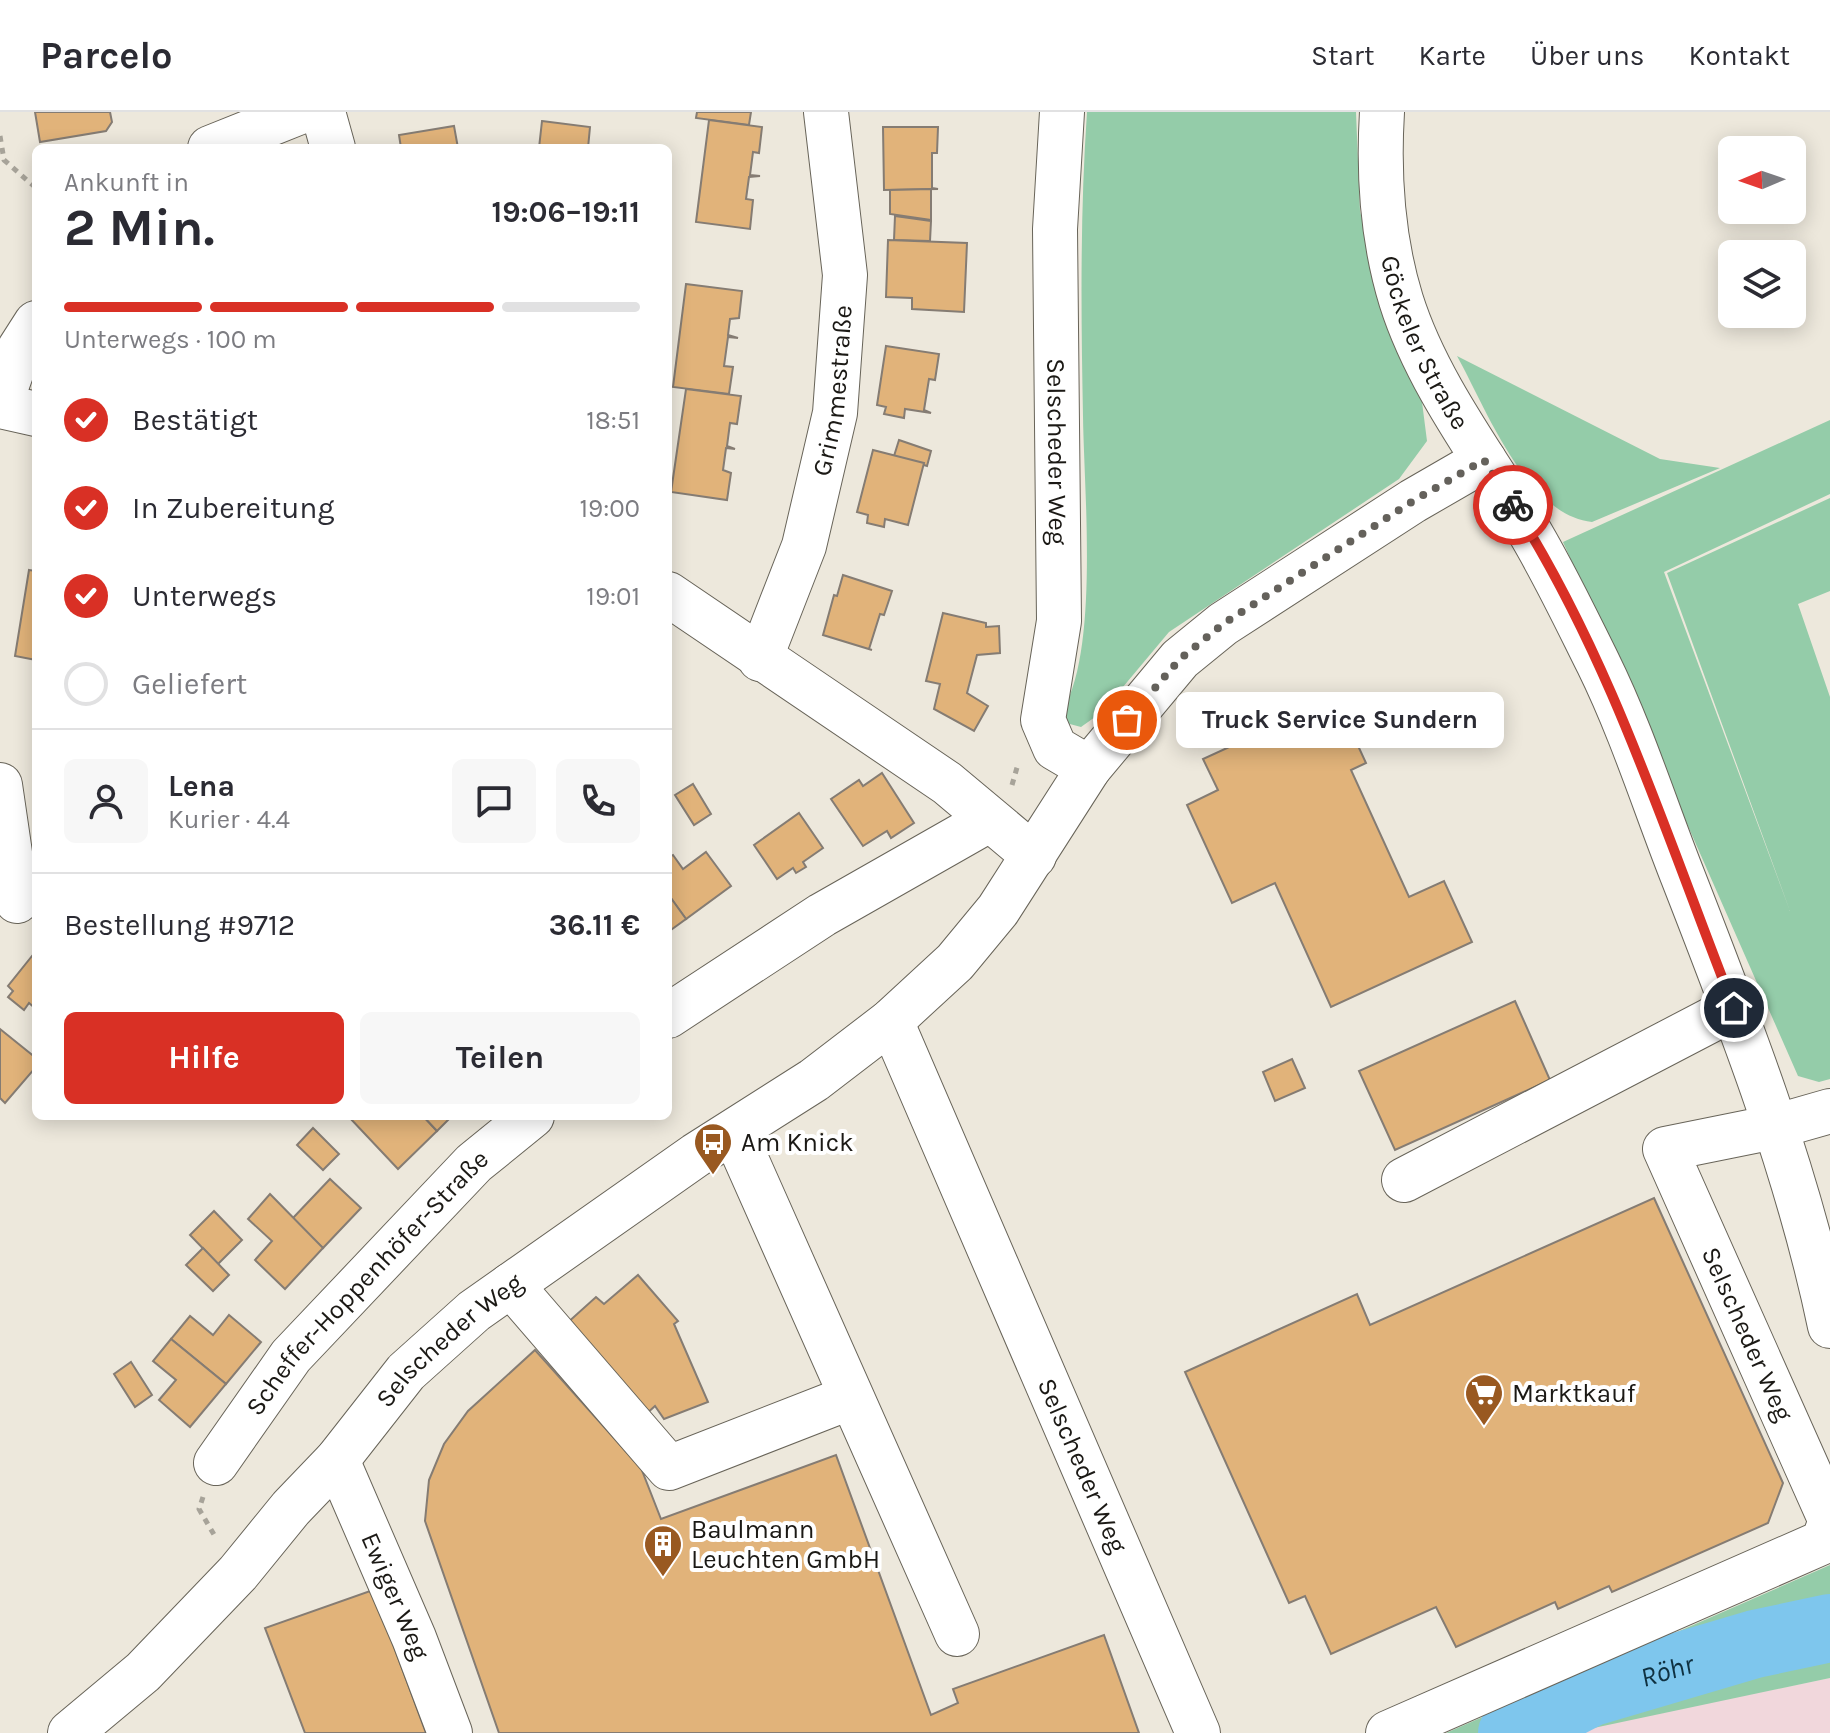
<!DOCTYPE html>
<html lang="de">
<meta charset="utf-8">
<style>
:root{--surface:#fff;--page:#f7f7f7;--text:#2b2b33;--muted:#7c7c81;--line:#e1e1e2;--accent:#d93025}
body{margin:0;font-family:Karla,sans-serif;background:var(--page);color:var(--text);height:100vh;display:flex;flex-direction:column;font-size:30px;white-space:nowrap}
*{box-sizing:border-box;margin:0}
p{font-size:26px;color:var(--muted)}
.icon{flex:none;width:44px;height:44px;fill:none;stroke:currentColor;stroke-width:2;stroke-linecap:round;stroke-linejoin:round}
.map{position:relative;flex:1;overflow:hidden}
.sheet{position:absolute;left:32px;top:32px;width:640px;height:976px;display:flex;flex-direction:column;background:var(--surface);border-radius:12px;box-shadow:0 4px 20px #0003}
.sheet>*{flex:none}
.needle{width:52px;rotate:268deg}
.tools{position:absolute;left:1718px;top:24px;display:grid;gap:16px}
.tools a{display:grid;place-items:center;width:88px;height:88px;border-radius:12px;background:var(--surface);box-shadow:0 4px 20px #0003;font-size:40px}
.pin{position:absolute;display:grid;place-items:center;width:68px;height:68px;color:#fff;margin:-34px;border:4px solid #fff;border-radius:50%;box-shadow:0 2px 8px #0007}
.courier{position:absolute;display:grid;place-items:center;width:80px;height:80px;margin:-40px;border:6px solid #d93025;border-radius:50%;background:#fff;color:#222;box-shadow:0 2px 10px #0007}
.bubble{position:absolute;height:56px;border-radius:12px;background:var(--surface);box-shadow:0 4px 20px #0003;font-size:26px;font-weight:700;line-height:56px;text-align:center}
.headline em{font-style:normal;font-weight:700}
.headline div{display:flex;flex-direction:column-reverse}
.headline{display:flex;align-items:center;justify-content:space-between;height:136px;padding:0 32px}
h1{font-size:52px;font-weight:700;line-height:60px}
.bar{display:grid;grid-template-columns:repeat(4,1fr);gap:12px 8px;align-content:center;height:96px;padding:0 32px}
.bar i{height:10px;border-radius:6px;background:var(--line)}
.bar .current{background:var(--accent)}
.bar p{grid-column:span 4}
.line{display:flex;align-items:center;gap:20px;padding:0 32px;border-top:2px solid var(--line)}
.line div{flex:1}
.round{display:grid;place-items:center;flex:none;width:84px;height:84px;border-radius:12px;background:var(--page)}
ol{padding:0 32px;list-style:none}
li{display:flex;align-items:center;gap:24px;height:88px}
li p{margin-inline-start:auto}
li .icon{padding:8px;border-radius:50%;background:var(--accent);color:#fff;stroke-width:4}
li:last-child{color:var(--muted)}
li i{width:44px;height:44px;border:4px solid var(--line);border-radius:50%}
.primary-button{display:flex;gap:16px;margin-top:auto;padding:16px 32px}
.primary-button a{flex:1;height:92px;border-radius:12px;background:var(--accent);color:#fff;font-size:32px;font-weight:700;line-height:92px;text-align:center}
.primary-button a+a{background:var(--page);color:var(--text)}
header{display:flex;align-items:center;gap:48px;box-sizing:border-box;height:112px;padding:0 40px;background:var(--surface);border-bottom:2px solid var(--line)}
header strong{font-size:38px}
nav{display:flex;gap:44px;margin-inline-start:auto;font-size:28px}
.map>svg:first-child{display:block}
.commercial{fill:#f1d7dc}
.green{fill:#94cca9}
.lines{fill:none;stroke-linecap:round;stroke-linejoin:round}
.river{stroke:#7ec6ed;stroke-width:68}
.building{fill:#e1b37a;stroke:#857c73;stroke-width:2}
.minor-casing{stroke:#686459;stroke-width:46}
.path{stroke:#a7a399;stroke-width:5;stroke-dasharray:6 6;stroke-linecap:butt}
.minor{stroke:#fff;stroke-width:44}
.done{stroke:#64615b;stroke-width:8;stroke-dasharray:0 14.4}
.route{stroke:#d93025;stroke-width:10}
.labels{text-anchor:middle;dominant-baseline:central;stroke-width:8;stroke-linejoin:round;paint-order:stroke}
.street-label{font-size:26px;fill:#1b1915;stroke:#fff}
.poi-label{font-size:26px;fill:#1b1915;stroke:#fff;text-anchor:start}
.water-label{font-size:28px;font-style:italic;fill:#0f3141;stroke:#fff}
</style>
<header>
<strong>Parcelo</strong>
<nav><a>Start</a><a>Karte</a><a>Über uns</a><a>Kontakt</a></nav>
</header>
<div class="map">
<svg width="1830" height="1621" viewBox="0 0 1830 1621">
<rect width="100%" height="100%" fill="#ede8dc"/>
<!-- commercial -->
<polygon class="commercial" points="1830,1566 1830,1621 1570,1621 1581,1617"/>
<!-- green -->
<g class="green">
<path d="M1087,0H1356L1360,99L1387,212L1422,290L1427,329L1399,367L1169,520L1102,600L1081,615L1066,611L1063,598C1099,536 1084,380 1083,304C1081,203 1080,101 1087,0Z"/>
<path d="M1457,244L1660,347L1720,356L1592,410C1526,403 1486,296 1457,244Z"/>
<polygon points="1830,308 1830,382 1664,460 1790,799 1667,461 1830,386 1830,479 1798,492 1830,585 1830,967 1819,970 1798,964 1563,430"/>
<polygon points="1830,1453 1830,1566 1570,1621 1446,1621"/>
</g>
<g class="lines">
<!-- river -->
<path class="river" id="s1" d="M1512,1621L1589,1581L1755,1532L1830,1516"/>
</g>
<!-- building -->
<g class="building">
<polygon points="35,0 110,0 112,10 106,19 40,30"/>
<polygon points="697,0 751,0 749,13 696,6"/>
<polygon points="709,8 762,15 759,41 753,40 750,63 760,64 749,65 746,87 753,88 750,117 696,110"/>
<polygon points="542,9 590,15 588,36 539,36"/>
<polygon points="454,14 458,36 401,36 399,23"/>
<polygon points="883,15 938,15 937,41 932,41 932,76 938,77 884,78"/>
<polygon points="931,77 931,108 890,102 890,78"/>
<polygon points="895,104 931,109 930,129 894,128"/>
<polygon points="888,128 967,131 964,200 912,197 912,186 886,185"/>
<polygon points="686,172 742,179 739,206 730,207 728,223 738,226 728,225 724,254 733,255 729,282 673,275"/>
<polygon points="886,234 939,242 935,268 929,267 924,298 931,301 905,297 904,306 884,302 886,295 877,293"/>
<polygon points="686,277 741,284 737,312 730,311 727,334 735,337 726,336 723,358 731,361 727,388 671,380"/>
<polygon points="899,328 931,339 927,354 894,344"/>
<polygon points="873,338 924,351 908,413 885,407 884,415 867,411 868,403 857,400"/>
<polygon points="29,458 36,459 36,548 15,544"/>
<polygon points="843,463 892,479 884,503 880,502 869,537 872,538 823,523 834,483 837,484"/>
<polygon points="943,501 986,511 986,515 999,514 1000,541 977,543 967,581 988,594 974,619 934,597 940,572 926,569"/>
<polygon points="1336,586 1366,651 1351,658 1409,785 1444,769 1472,830 1331,895 1275,771 1232,791 1187,693 1218,678 1203,647"/>
<polygon points="882,661 914,711 891,726 887,719 863,734 831,687 859,668 863,674"/>
<polygon points="693,672 711,702 694,713 675,683"/>
<polygon points="799,701 823,736 803,750 806,755 796,761 793,756 777,767 754,733"/>
<polygon points="706,740 731,774 686,807 668,782 668,746 673,743 683,757"/>
<polygon points="668,782 686,807 668,820"/>
<polygon points="36,839 36,897 29,891 24,898 8,885 13,879 8,874"/>
<polygon points="1515,889 1550,968 1395,1038 1359,959"/>
<polygon points="0,917 36,946 36,955 5,991 0,986"/>
<polygon points="1292,947 1305,976 1275,989 1263,960"/>
<polygon points="348,1004 423,1004 437,1019 398,1057"/>
<polygon points="423,1004 452,1004 437,1019"/>
<polygon points="313,1016 339,1042 323,1058 297,1033"/>
<polygon points="330,1067 361,1096 323,1136 292,1107"/>
<polygon points="270,1082 323,1136 285,1177 255,1148 272,1129 248,1107"/>
<polygon points="1654,1086 1783,1371 1768,1411 1612,1480 1609,1474 1558,1497 1555,1490 1456,1535 1436,1495 1331,1542 1305,1484 1289,1491 1185,1260 1357,1182 1370,1213"/>
<polygon points="214,1099 242,1128 218,1152 190,1123"/>
<polygon points="203,1136 229,1163 213,1179 186,1153"/>
<polygon points="638,1163 678,1209 674,1212 708,1290 664,1307 655,1294 645,1303 566,1212 596,1185 604,1192"/>
<polygon points="229,1203 261,1230 226,1272 171,1227 190,1204 213,1223"/>
<polygon points="171,1227 226,1272 190,1315 159,1288 176,1268 153,1249"/>
<polygon points="535,1238 641,1356 661,1407 836,1343 931,1603 958,1591 953,1577 1104,1523 1139,1621 499,1621 425,1409 429,1368 444,1332 468,1299"/>
<polygon points="131,1250 152,1283 135,1295 114,1262"/>
<polygon points="373,1478 426,1621 305,1621 265,1516"/>
</g>
<g class="lines">
<!-- minor casing -->
<g class="minor-casing">
<g id="minor">
<polyline points="323,0 333,36"/>
<path id="s2" d="M1062,0L1055,117L1059,509L1043,608L1055,636L1089,656"/>
<path id="s3" d="M1382,0C1378,65 1382,126 1401,188C1426,268 1481,341 1525,412C1552,456 1575,505 1598,551C1632,620 1655,694 1683,765C1740,911 1798,1060 1830,1214"/>
<polyline points="210,36 300,0"/>
<polyline points="0,292 20,236 36,211"/>
<polyline points="0,294 36,302"/>
<polyline points="668,482 947,671 1034,744"/>
<path id="s4" d="M760,547L804,434L835,301L845,163L826,0"/>
<polyline points="0,673 17,789"/>
<polyline points="668,904 822,803 989,708"/>
<path id="s5" d="M891,909L1198,1621"/>
<path id="s6" d="M1830,999L1774,1015L1665,1037L1830,1407"/>
<polyline points="734,1020 957,1522"/>
<polyline points="1404,1068 1734,896"/>
<polyline points="511,1173 669,1356 851,1285"/>
<path id="s7" d="M337,1348L414,1526L450,1621"/>
<path id="s8" d="M216,1351L291,1244L474,1051L532,1004"/>
<path id="s9" d="M70,1621L143,1560L238,1461L291,1396L337,1348L406,1260L474,1199L696,1043L814,968L891,909L955,850L998,798L1089,656L1180,547L1223,512L1413,389L1484,348"/>
<polyline points="1388,1621 1823,1430 1830,1411"/>
</g>
</g>
<!-- path -->
<g class="path">
<polyline points="0,24 4,48 36,76"/>
<polyline points="1012,673 1018,652"/>
<polyline points="203,1385 199,1397 216,1426"/>
</g>
<!-- minor -->
<use href="#minor" class="minor"/>
</g>
<g class="lines">
<!-- done -->
<polyline class="done" points="1127,608 1180,547 1223,512 1413,389 1484,348 1513,393"/>
<!-- route -->
<path class="route" d="M1513,393C1612,548 1667,726 1734,896"/>
</g>
<!-- icons -->
<defs>
<g id="bus-pin" transform="scale(2)"><path d="M0 17L-7.5 6A9.5 9.5 0 1 1 7.5 6Z" fill="#995921" stroke="#fff"/><path d="M-5-6H5V4H4V6H2V4H-2V6H-4V4H-5ZM-3.5-4V0h7V-4ZM-3.5 1.2v1.5H-2V1.2ZM2 1.2v1.5H3.5V1.2Z" fill="#fff"/></g>
<g id="supermarket-pin" transform="scale(2)"><path d="M0 17L-7.5 6A9.5 9.5 0 1 1 7.5 6Z" fill="#995921" stroke="#fff"/><path d="M-6-5.5h2.5l.6 2H6L4.5 2H-2.5L-4.4-4H-6ZM-1.5 3.2a1.3 1.3 0 1 0 .1 0ZM3 3.2a1.3 1.3 0 1 0 .1 0Z" fill="#fff"/></g>
<g id="building-pin" transform="scale(2)"><path d="M0 17L-7.5 6A9.5 9.5 0 1 1 7.5 6Z" fill="#995921" stroke="#fff"/><path d="M-4-6H4V6H1V3H-1V6H-4ZM-2.5-4.3h1.7v1.8h-1.7ZM.8-4.3h1.7v1.8H.8ZM-2.5-1h1.7V.8h-1.7ZM.8-1h1.7V.8H.8Z" fill="#fff"/></g>
</defs>
<g fill-rule="evenodd">
<use href="#bus-pin" x="713" y="1030"/>
<use href="#supermarket-pin" x="1484" y="1281"/>
<use href="#building-pin" x="663" y="1432"/>
</g>
<g class="labels">
<!-- street labels -->
<g class="street-label">
<text stroke="none"><textPath href="#s3" startOffset="238">Göckeler Straße</textPath></text>
<text stroke="none"><textPath href="#s4" startOffset="280">Grimmestraße</textPath></text>
<text stroke="none"><textPath href="#s2" startOffset="340">Selscheder Weg</textPath></text>
<text stroke="none"><textPath href="#s8" startOffset="236">Scheffer-Hoppenhöfer-Straße</textPath></text>
<text stroke="none"><textPath href="#s6" startOffset="372">Selscheder Weg</textPath></text>
<text stroke="none"><textPath href="#s9" startOffset="548">Selscheder Weg</textPath></text>
<text stroke="none"><textPath href="#s5" startOffset="484">Selscheder Weg</textPath></text>
<text stroke="none"><textPath href="#s7" startOffset="148">Ewiger Weg</textPath></text>
</g>
<!-- poi labels -->
<g class="poi-label">
<text x="741" y="1030">Am Knick</text>
<text x="1512" y="1281">Marktkauf</text>
<text x="691" y="1417">Baulmann<tspan x="691" dy="30">Leuchten GmbH</tspan></text>
</g>
<!-- water labels -->
<g class="water-label">
<text stroke="none"><textPath href="#s1" startOffset="168">Röhr</textPath></text>
</g>
</g>
</svg>
<div class="tools">
<a><svg class="needle" viewBox="-14 -14 28 28"><path d="M0-13l5 13h-10z" fill="#e53935"/><path d="M0 13l5-13h-10z" fill="#7c7c81"/></svg></a>
<a><svg class="icon" aria-label="layers" viewBox="0 0 24 24"><path d="M12 4l9 5-9 5-9-5zM3 14l9 5 9-5"/></svg></a>
</div>
<div class="pin" style="left:1127px;top:608px;background:#ea580c"><svg class="icon" aria-label="bag" viewBox="0 0 24 24"><path d="M5 8h14l-1 12H6zM9 8a3 3 0 0 1 6 0"/></svg></div>
<div class="pin" style="left:1734px;top:896px;background:#1f2937"><svg class="icon" aria-label="home" viewBox="0 0 24 24"><path d="M3 11l9-7 9 7M6 9v11h12V9"/></svg></div>
<div class="courier" style="left:1513px;top:393px"><svg class="icon" aria-label="bike" viewBox="0 0 24 24"><circle cx="6" cy="16" r="4"/><circle cx="18" cy="16" r="4"/><path d="M6 16l4-8h5l3 8M10 8l3 8H6M13 5h3"/></svg></div>
<div class="bubble" style="left:1176px;top:580px;width:328px">Truck Service Sundern</div>
<section class="sheet">
<div class="headline"><div><h1>2 Min.</h1><p>Ankunft in</p></div><em>19:06–19:11</em></div>
<div class="bar"><i class="current"></i><i class="current"></i><i class="current"></i><i></i><p>Unterwegs · 100 m</p></div>
<ol>
<li><svg class="icon" aria-label="check" viewBox="0 0 24 24"><path d="M5 12l5 5 9-10"/></svg>Bestätigt<p>18:51</p></li>
<li><svg class="icon" aria-label="check" viewBox="0 0 24 24"><path d="M5 12l5 5 9-10"/></svg>In Zubereitung<p>19:00</p></li>
<li><svg class="icon" aria-label="check" viewBox="0 0 24 24"><path d="M5 12l5 5 9-10"/></svg>Unterwegs<p>19:01</p></li>
<li><i></i>Geliefert</li>
</ol>
<div class="line" style="height:144px"><a class="round"><svg class="icon" aria-label="person" viewBox="0 0 24 24"><circle cx="12" cy="8" r="4"/><path d="M4 21q1-7 8-7t8 7"/></svg></a><div><b>Lena</b><p>Kurier · 4.4</p></div><a class="round"><svg class="icon" aria-label="chat" viewBox="0 0 24 24"><path d="M4 5h16v11H9l-5 4z"/></svg></a><a class="round"><svg class="icon" aria-label="phone" viewBox="0 0 24 24"><path d="M5 4h4l2 5-3 2q2 4 5 5l2-3 5 2v4C11 20 4 13 5 4z"/></svg></a></div>
<div class="line" style="height:104px"><div>Bestellung #9712</div><b>36.11 €</b></div>
<div class="primary-button"><a>Hilfe</a><a>Teilen</a></div>
</section>
</div>
